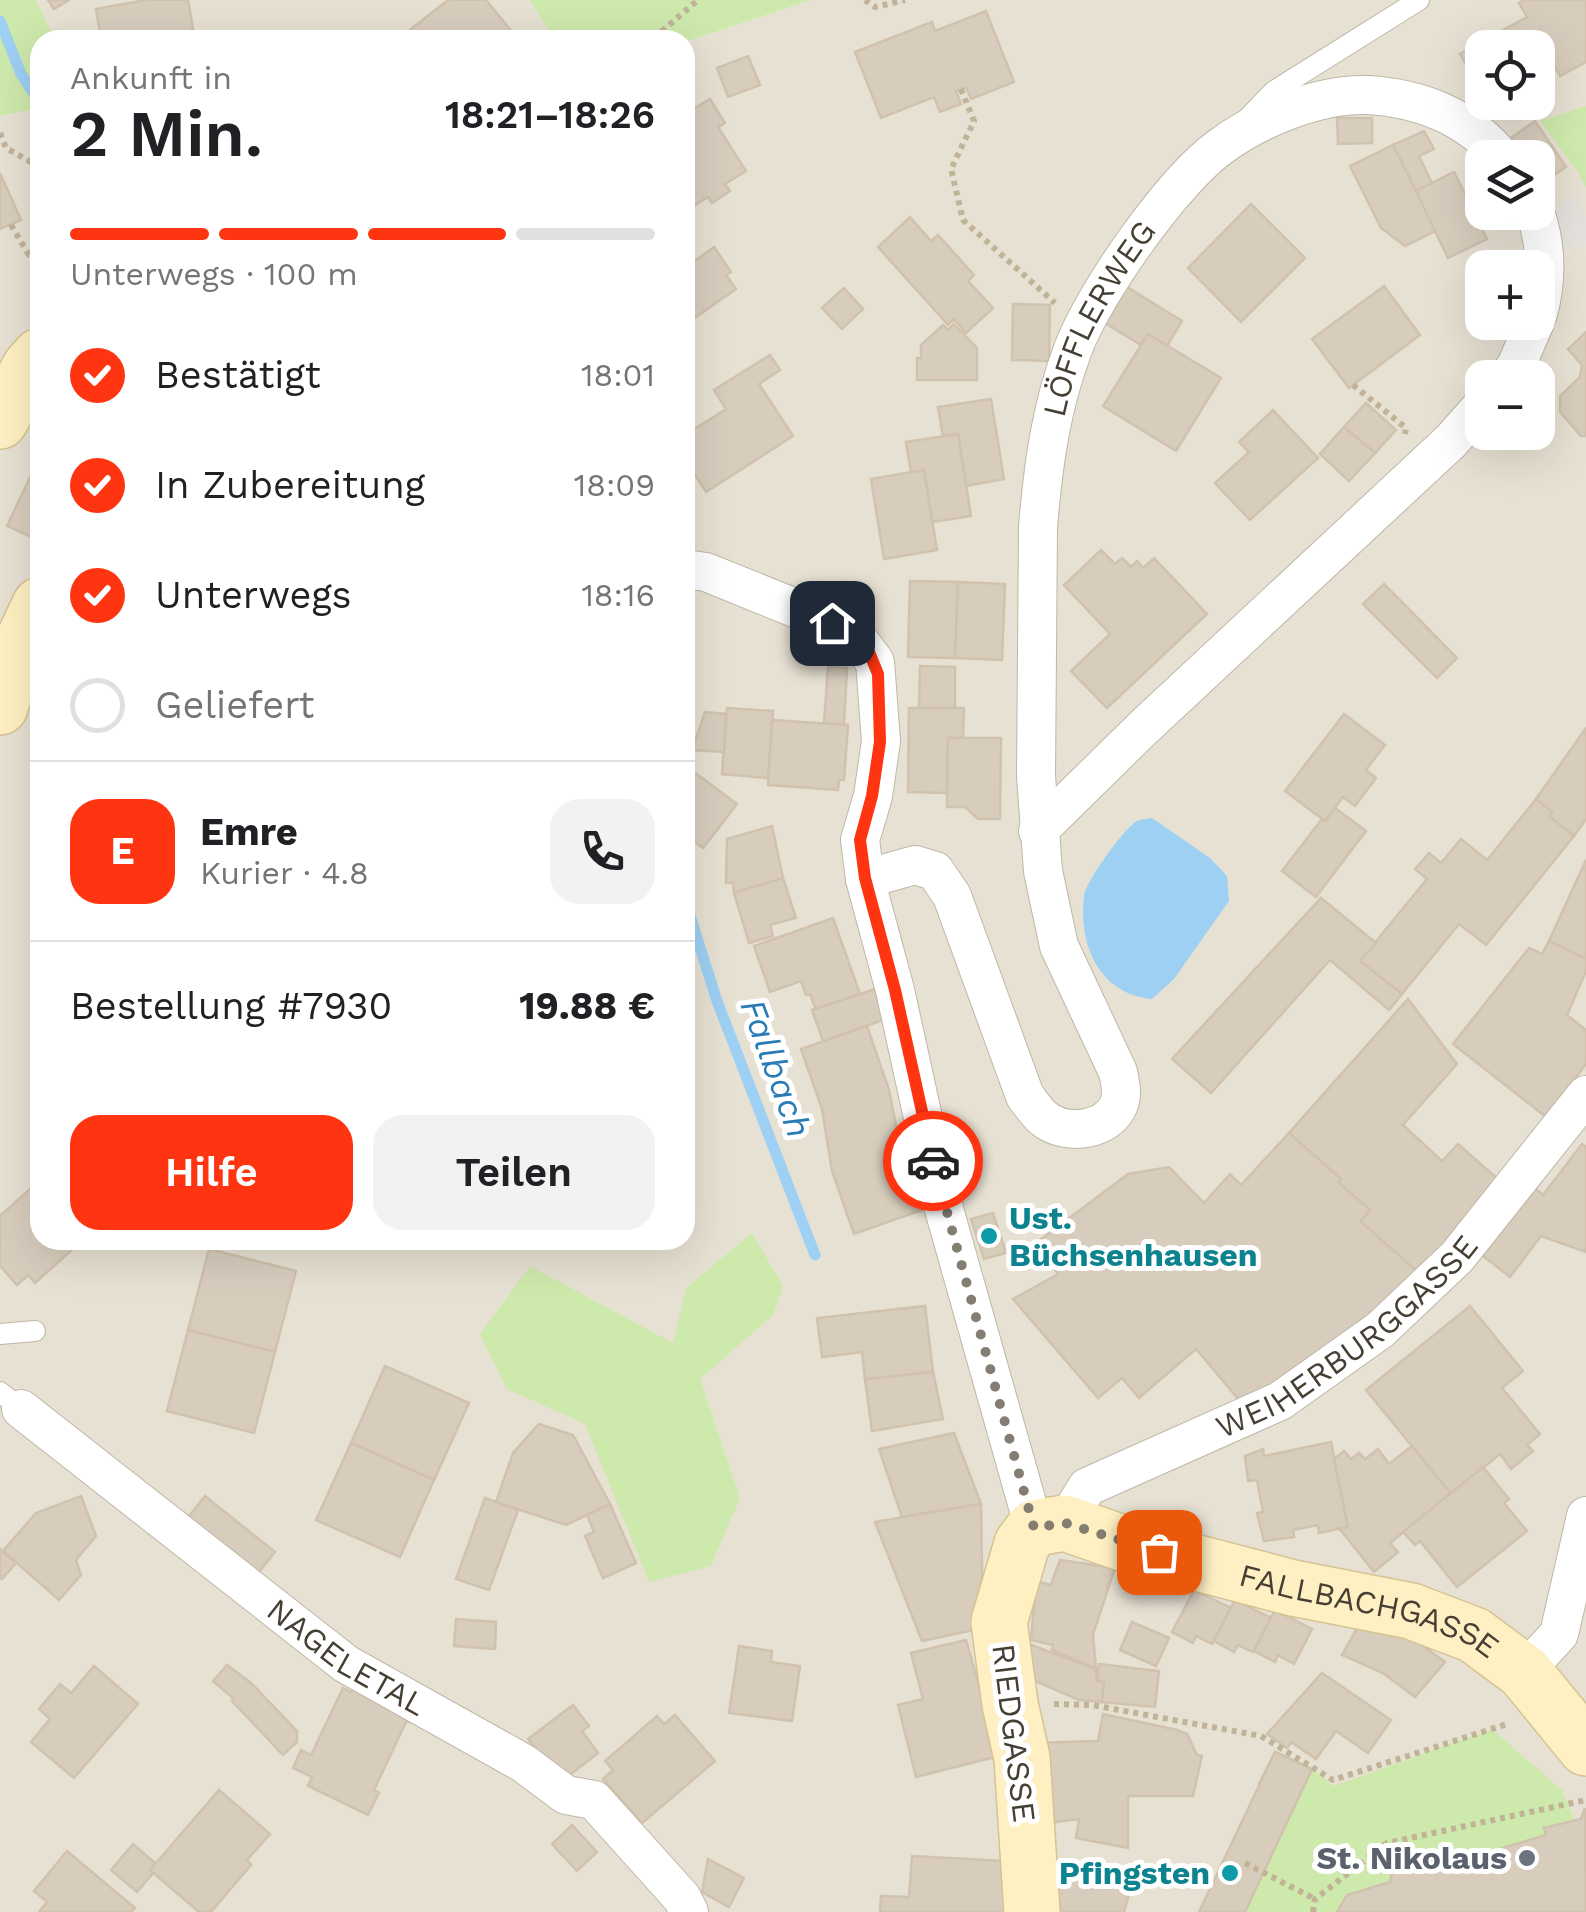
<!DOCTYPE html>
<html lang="de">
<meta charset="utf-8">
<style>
:root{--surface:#fff;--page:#f2f2f2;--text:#202124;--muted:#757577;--line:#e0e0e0;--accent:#ff3410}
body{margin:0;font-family:"Work Sans",sans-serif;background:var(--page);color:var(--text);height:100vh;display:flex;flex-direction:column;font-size:38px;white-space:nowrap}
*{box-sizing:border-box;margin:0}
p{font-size:32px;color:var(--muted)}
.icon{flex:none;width:55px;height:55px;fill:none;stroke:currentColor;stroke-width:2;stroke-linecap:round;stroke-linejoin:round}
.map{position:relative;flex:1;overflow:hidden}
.sheet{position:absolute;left:30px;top:30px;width:665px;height:1220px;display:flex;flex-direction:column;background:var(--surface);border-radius:30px;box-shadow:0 10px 40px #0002}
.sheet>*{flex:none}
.tools{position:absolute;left:1465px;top:30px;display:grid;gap:20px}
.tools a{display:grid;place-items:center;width:90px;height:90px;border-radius:20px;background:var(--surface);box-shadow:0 10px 40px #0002;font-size:50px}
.pin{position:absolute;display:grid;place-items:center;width:85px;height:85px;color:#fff;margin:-42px;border-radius:20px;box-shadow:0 5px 15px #0006}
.courier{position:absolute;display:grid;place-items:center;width:100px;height:100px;margin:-50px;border:8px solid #ff3410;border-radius:50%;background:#fff;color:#222;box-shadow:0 2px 12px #0007}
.headline em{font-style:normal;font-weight:600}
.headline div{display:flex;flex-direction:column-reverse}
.headline{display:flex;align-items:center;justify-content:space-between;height:170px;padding:0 40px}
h1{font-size:65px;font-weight:600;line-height:75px}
.bar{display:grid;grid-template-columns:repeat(4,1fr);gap:15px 10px;align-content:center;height:120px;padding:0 40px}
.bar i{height:12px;border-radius:8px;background:var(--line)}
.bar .on{background:var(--accent)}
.bar p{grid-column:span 4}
.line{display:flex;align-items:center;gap:25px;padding:0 40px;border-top:2px solid var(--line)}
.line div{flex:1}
.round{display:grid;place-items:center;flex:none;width:105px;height:105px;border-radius:30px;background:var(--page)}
ol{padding:0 40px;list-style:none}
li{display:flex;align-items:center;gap:30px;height:110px}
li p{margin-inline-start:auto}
li .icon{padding:10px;border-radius:50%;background:var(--accent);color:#fff;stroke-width:4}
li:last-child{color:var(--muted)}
li i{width:55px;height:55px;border:5px solid var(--line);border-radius:50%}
.cta{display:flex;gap:20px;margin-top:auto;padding:20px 40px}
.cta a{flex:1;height:115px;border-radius:30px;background:var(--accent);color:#fff;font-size:40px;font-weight:600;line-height:115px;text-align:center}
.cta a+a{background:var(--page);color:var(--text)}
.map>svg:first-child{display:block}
.residential{fill:#e7e1d3;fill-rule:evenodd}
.green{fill:#cee9ac}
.parking{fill:#e4e1dd}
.water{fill:#9ed0f3}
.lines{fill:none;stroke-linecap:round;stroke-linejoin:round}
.stream{stroke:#9ed0f3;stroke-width:11}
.building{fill:#d8cdbd;stroke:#d0c2ad;stroke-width:2.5}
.lane-casing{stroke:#bfb7a7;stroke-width:22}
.street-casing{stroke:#bfb7a7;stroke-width:40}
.secondary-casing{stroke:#d5c393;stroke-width:58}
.path{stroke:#c1b398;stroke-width:6;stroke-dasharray:5 5;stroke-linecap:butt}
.lane{stroke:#fff;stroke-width:20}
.street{stroke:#fff;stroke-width:38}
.secondary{stroke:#fff0c3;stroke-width:55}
.done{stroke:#837d72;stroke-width:10;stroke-dasharray:0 18}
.route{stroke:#ff3410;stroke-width:12}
.culture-dot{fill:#0f9aa8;stroke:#fff;stroke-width:4}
.worship-dot{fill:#6b7280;stroke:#fff;stroke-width:4}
.labels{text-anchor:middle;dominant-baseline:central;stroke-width:10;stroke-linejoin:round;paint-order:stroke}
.street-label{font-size:32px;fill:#463f34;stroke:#fff}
.culture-label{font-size:32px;font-weight:bold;fill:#0d838f;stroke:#fff;text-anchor:start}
.worship-label{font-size:32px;font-weight:bold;fill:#5b616d;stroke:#fff;text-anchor:end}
.water-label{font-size:35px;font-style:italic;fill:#297bb6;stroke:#fff}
</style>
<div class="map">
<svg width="1586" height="1912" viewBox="0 0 1586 1912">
<rect width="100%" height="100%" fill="#f3efe5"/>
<!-- residential -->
<g class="residential">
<polygon points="36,0 530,0 555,40 55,40"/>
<path d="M811,0H1586V1912H0V116L40,108V1240H685V42ZM1482,48H1538V102H1482ZM1482,158H1538V212H1482ZM1482,268H1538V322H1482ZM1482,378H1538V432H1482Z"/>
</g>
<!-- green -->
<g class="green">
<polygon points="0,0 36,0 55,40 40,40 40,108 0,116"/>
<polygon points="530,0 811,0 685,42 555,40"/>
<polygon points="1586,106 1586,188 1578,172 1540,121"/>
<polygon points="752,1233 783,1286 773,1315 700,1379 740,1498 711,1566 649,1582 585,1424 507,1389 480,1334 530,1266 673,1343 686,1288"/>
<polygon points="1492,1729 1562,1790 1575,1821 1544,1829 1546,1835 1433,1869 1418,1854 1390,1882 1347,1895 1337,1912 1199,1912 1275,1752 1312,1769 1334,1786"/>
</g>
<!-- parking -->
<polygon class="parking" points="1573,195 1586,217 1586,244 1565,252 1551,211"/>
<!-- water -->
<path class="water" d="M1152,818L1210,858L1227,876L1229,901L1174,979L1152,999C1100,994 1078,946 1084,896C1085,883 1124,828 1137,821C1142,819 1147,819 1152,818Z"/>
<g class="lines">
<!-- stream -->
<g class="stream">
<polyline points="0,21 21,74 40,103"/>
<polyline points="685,900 717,1001 815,1255"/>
</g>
</g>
<!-- building -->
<g class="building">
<polygon points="48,0 69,0 54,9"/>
<polygon points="146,0 188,0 195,40 101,40 96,9"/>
<polygon points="448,0 486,0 512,32 502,40 495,34 488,40 411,40 406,33"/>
<polygon points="1524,0 1586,0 1586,62 1560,76 1547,51 1540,54 1544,60 1538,64 1538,48 1482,48 1482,94 1460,54 1527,17 1519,3"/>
<polygon points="986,11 1014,82 971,99 966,87 956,91 961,104 940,112 934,97 881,118 855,52 932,22 935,31"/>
<polygon points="748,56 760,85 728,97 717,68"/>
<polygon points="710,99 725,123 718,127 746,171 725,184 730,191 712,203 708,197 690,208 685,200 685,114"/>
<polygon points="1337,118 1372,118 1372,143 1338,144"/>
<polygon points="1535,121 1566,167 1542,183 1538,177 1538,158 1524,158 1511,138"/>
<polygon points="1424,131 1434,149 1419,156 1432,183 1416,191 1393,145"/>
<polygon points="1393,145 1436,231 1405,246 1381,228 1350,166"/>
<polygon points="1454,172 1487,239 1448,258 1416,191"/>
<polygon points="0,173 21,220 0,229"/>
<polygon points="1251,204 1305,258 1241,322 1188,268"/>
<polygon points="910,217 931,241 938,235 974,275 968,281 993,308 966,333 954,319 948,325 878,247"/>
<polygon points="714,247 731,272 726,275 736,289 696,317 685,302 685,268"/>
<polygon points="1384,286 1420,335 1349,388 1312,339"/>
<polygon points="1127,287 1182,321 1167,346 1148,334 1141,345 1105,323"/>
<polygon points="844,288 863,309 842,329 822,308"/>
<polygon points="1013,304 1050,305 1049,361 1012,360"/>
<polygon points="954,324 977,348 977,380 917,380 917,358 921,358 921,345 943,325 948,330"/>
<polygon points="1586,332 1586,436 1581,436 1560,412 1560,396 1580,377 1582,365 1568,349"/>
<polygon points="1148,334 1221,378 1176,451 1103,406"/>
<polygon points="770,355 780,370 759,384 793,436 706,492 685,459 685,435 726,409 714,390"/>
<polygon points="991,399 1004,479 966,486 958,434 943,437 938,407"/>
<polygon points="1366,403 1396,430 1375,453 1344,427"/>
<polygon points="1273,410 1318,458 1250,520 1215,483 1249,452 1239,442"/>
<polygon points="1344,427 1375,453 1349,481 1320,454"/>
<polygon points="958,434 971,516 932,522 924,470 911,473 906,442"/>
<polygon points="40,456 40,541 7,526"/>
<polygon points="924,470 937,550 884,559 871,479"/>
<polygon points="1101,550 1115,564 1122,558 1131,567 1137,561 1143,568 1154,558 1207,614 1107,708 1071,671 1110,634 1064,585"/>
<polygon points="910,581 958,582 955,658 908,657"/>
<polygon points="958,582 1005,584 1002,660 955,658"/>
<polygon points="1384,584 1457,658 1437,678 1363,604"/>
<polygon points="920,666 955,667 955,708 919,708"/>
<polygon points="828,667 847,668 844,725 824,724"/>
<polygon points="727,708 773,711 768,778 722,774"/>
<polygon points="909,708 964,708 963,738 948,738 947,793 908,792"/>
<polygon points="705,712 726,714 724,752 692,750"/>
<polygon points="1344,714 1385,745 1366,770 1376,778 1355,806 1343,797 1325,821 1285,791"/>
<polygon points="772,720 848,725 844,780 839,780 838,790 768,785"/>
<polygon points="1586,728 1586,819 1574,836 1549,816 1552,812 1536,799"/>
<polygon points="948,738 1001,738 1000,819 978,819 965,807 947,807"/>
<polygon points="690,769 737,804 703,848 685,835 685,776"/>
<polygon points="1536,799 1552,812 1549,816 1574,836 1486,945 1459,924 1402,994 1360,961 1427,879 1415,869 1429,853 1441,863 1461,839 1487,860"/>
<polygon points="1335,808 1366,831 1316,897 1282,871 1322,819 1325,821"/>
<polygon points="772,826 783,878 734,893 733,883 726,883 727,839"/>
<polygon points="1586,860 1586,959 1549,941"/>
<polygon points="783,878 796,918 770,925 773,936 749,943 734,893"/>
<polygon points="1321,898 1376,943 1360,961 1402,994 1389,1010 1330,960 1211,1093 1172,1059"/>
<polygon points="833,918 860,994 816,1010 810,994 806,995 801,981 770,992 754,946"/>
<polygon points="1549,941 1586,959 1586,971 1567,1015 1586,1030 1586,1064 1546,1117 1453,1044 1529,948 1542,954"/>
<polygon points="875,989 886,1019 823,1041 812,1010"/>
<polygon points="1408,999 1457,1064 1403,1125 1442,1161 1458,1144 1500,1181 1423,1277 1360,1221 1370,1210 1338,1182 1341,1179 1289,1133"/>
<polygon points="867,1026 889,1090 902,1155 922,1210 854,1234 832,1171 822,1109 801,1049"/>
<polygon points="1289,1133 1341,1179 1338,1182 1370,1210 1360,1221 1420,1274 1336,1345 1245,1407 1196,1349 1139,1398 1122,1378 1098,1398 1013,1299 1058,1274 1036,1243 1128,1174 1169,1167 1204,1203 1230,1174 1241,1185"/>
<polygon points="1582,1144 1586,1147 1586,1252 1541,1236 1510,1277 1478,1252 1530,1184 1543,1195"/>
<polygon points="40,1180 40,1240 83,1240 35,1283 28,1275 17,1285 0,1266 0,1216"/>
<polygon points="993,1213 1006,1253 984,1259 971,1219"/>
<polygon points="209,1249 296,1271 275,1352 188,1330"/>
<polygon points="925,1306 933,1372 865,1379 862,1352 822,1357 817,1318"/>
<polygon points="1470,1306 1523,1371 1502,1388 1540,1434 1527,1445 1533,1451 1511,1469 1500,1454 1451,1494 1366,1390"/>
<polygon points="188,1330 275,1352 254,1433 167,1411"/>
<polygon points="385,1366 469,1403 434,1480 351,1443"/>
<polygon points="933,1372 943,1419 872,1431 865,1379"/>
<polygon points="539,1424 573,1435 610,1504 566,1525 496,1502 513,1453"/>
<polygon points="954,1433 981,1504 902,1517 879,1449"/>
<polygon points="1331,1442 1348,1527 1319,1533 1318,1525 1293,1530 1294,1537 1264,1541 1257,1513 1263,1512 1257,1480 1248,1481 1245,1456 1263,1449 1264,1456"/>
<polygon points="351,1443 434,1480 400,1557 316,1520"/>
<polygon points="1412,1446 1451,1494 1390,1543 1398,1552 1374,1572 1339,1528 1348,1527 1334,1459 1344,1451 1351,1459 1359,1453 1365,1459 1378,1449 1389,1464"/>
<polygon points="1483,1467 1509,1499 1504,1503 1527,1531 1457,1587 1420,1541 1415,1545 1403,1532"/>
<polygon points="81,1496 96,1536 76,1560 81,1575 59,1600 3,1551 36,1513"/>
<polygon points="205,1496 275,1552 252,1581 182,1525"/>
<polygon points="485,1498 518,1510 489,1590 456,1579"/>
<polygon points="610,1504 636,1563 603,1578 585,1536 594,1532 587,1515"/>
<polygon points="981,1504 983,1628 922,1641 875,1522"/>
<polygon points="0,1549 16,1563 2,1579 0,1578"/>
<polygon points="1060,1560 1115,1568 1093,1634 1096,1669 1052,1650 1053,1645 1031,1640 1036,1581 1051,1585"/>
<polygon points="1194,1590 1231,1608 1212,1644 1196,1636 1193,1643 1172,1632"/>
<polygon points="1235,1600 1271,1618 1253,1652 1238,1645 1234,1652 1214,1641"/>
<polygon points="1275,1610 1312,1629 1294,1664 1278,1655 1275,1662 1254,1651"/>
<polygon points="456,1619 496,1622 495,1649 454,1646"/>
<polygon points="1132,1622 1169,1638 1156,1666 1120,1650"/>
<polygon points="1360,1623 1406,1633 1445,1662 1415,1697 1383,1673 1342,1655"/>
<polygon points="966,1640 999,1756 916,1777 898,1705 923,1699 911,1653"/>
<polygon points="1023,1642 1096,1669 1097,1681 1104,1682 1102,1702 1079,1700 1019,1674"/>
<polygon points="739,1646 772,1651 771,1662 800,1666 792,1721 729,1713"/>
<polygon points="1099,1664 1159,1671 1155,1707 1102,1702 1104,1682 1097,1681"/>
<polygon points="227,1665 251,1683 297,1731 297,1742 283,1755 232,1701 234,1699 213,1681"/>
<polygon points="94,1666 138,1704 74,1778 31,1742 50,1719 39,1709 60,1684 71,1693"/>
<polygon points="1322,1673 1391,1720 1368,1753 1336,1731 1316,1759 1291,1742 1287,1748 1267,1734"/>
<polygon points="356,1683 412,1722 406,1722 374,1790 379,1793 368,1815 308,1786 312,1777 293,1768 301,1750 311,1755 343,1688 351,1692"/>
<polygon points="573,1705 589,1726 582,1731 598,1753 561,1782 528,1739"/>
<polygon points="1103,1714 1177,1730 1187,1734 1197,1755 1202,1756 1193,1796 1128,1796 1128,1848 1076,1838 1079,1819 1048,1823 1035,1743 1098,1741"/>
<polygon points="675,1715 715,1761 642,1823 603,1779 613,1770 605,1761 657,1716 664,1724"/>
<polygon points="1275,1752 1312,1769 1297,1800 1259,1784"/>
<polygon points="1275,1752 1312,1769 1245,1912 1199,1912"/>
<polygon points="219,1790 270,1834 247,1860 251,1865 211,1912 199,1912 150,1870"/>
<polygon points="1585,1808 1586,1912 1337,1912 1347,1895 1390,1882 1394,1862 1418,1854 1433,1869 1546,1835 1544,1828 1581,1819"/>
<polygon points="572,1825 597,1852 577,1871 552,1844"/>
<polygon points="133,1844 155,1863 150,1870 153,1873 137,1892 111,1870"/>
<polygon points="67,1851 135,1908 131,1912 39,1912 47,1902 34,1891"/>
<polygon points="912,1856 1022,1862 1024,1912 880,1912 881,1896 909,1897"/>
<polygon points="708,1859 744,1878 729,1907 702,1892"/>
<polygon points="1053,1870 1131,1887 1124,1912 1051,1912"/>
</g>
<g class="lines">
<!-- lane casing -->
<g class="lane-casing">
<g id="lane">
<polyline points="1248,118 1274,91 1419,0"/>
<polyline points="0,1334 35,1331"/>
<polyline points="0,1392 21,1409"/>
</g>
</g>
<!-- street casing -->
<g class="street-casing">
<g id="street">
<path d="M1535,212C1547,246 1547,280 1538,314"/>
<polyline points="1507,378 1516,366 1535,322"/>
<polyline points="685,569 706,572 832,623 860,642 875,662 881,741 873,796 860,840 865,879 895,990 940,1195 1034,1528"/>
<polyline points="1038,831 1144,727 1451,441 1482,406"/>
<path id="s1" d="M865,879L915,865L935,871L952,896L1025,1096C1032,1105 1038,1115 1047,1121C1069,1135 1108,1131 1119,1104C1123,1094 1120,1082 1118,1072L1059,946L1043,871L1036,776L1038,527C1043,466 1051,407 1073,349C1094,293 1172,182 1220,147C1259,118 1320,93 1368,95C1420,98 1469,117 1502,158"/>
<path id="s2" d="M21,1409L346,1664L523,1763L566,1795L594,1800L682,1898L689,1912"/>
<path id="s3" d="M1065,1523L1087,1487L1280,1401L1380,1330L1457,1257L1586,1095"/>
<polyline points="1524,1672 1559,1634 1586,1516"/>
</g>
</g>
<!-- secondary casing -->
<g class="secondary-casing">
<g id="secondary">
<polyline points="0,421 30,367 40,356"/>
<polyline points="0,707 14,660 40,605"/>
<path id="s4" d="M1032,1912L1022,1758L1010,1704L999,1622L1022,1544L1034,1528L1065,1523L1125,1544L1293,1588L1411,1611L1474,1635L1524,1672L1586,1748"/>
</g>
</g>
<!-- path -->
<g class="path">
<polyline points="865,0 875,7 905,0"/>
<polyline points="657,40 662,31 698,0"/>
<polyline points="961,89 974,121 951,169 963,220 1055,303"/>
<polyline points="0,133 6,148 40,167"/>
<polyline points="11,225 29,255 40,255"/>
<polyline points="1353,385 1406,428 1405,434"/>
<polyline points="1054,1704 1092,1705 1261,1736 1333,1780 1507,1724"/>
<polyline points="1245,1863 1315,1899"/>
<polyline points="1313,1912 1315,1899 1387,1843 1586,1800"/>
</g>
<!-- lane -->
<use href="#lane" class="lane"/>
<!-- street -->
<use href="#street" class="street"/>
<!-- secondary -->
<use href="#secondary" class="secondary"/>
</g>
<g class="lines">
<!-- done -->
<polyline class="done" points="933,1161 1034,1528 1065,1523 1159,1552"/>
<!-- route -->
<polyline class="route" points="832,623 860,642 869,652 878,674 880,742 872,796 860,840 865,878 895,990 933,1161"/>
</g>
<!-- markers -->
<g class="culture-dot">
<circle cx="989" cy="1236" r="10"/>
<circle cx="1230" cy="1873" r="10"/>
</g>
<circle class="worship-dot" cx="1527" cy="1858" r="10"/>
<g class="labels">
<!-- street labels -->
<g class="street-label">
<text stroke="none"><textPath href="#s1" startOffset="1245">LÖFFLERWEG</textPath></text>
<text stroke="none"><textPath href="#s3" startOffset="345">WEIHERBURGGASSE</textPath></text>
<text stroke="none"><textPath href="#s4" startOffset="742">FALLBACHGASSE</textPath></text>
<text stroke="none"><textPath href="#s2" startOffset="410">NAGELETAL</textPath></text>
<text transform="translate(1014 1733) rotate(83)">RIEDGASSE</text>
</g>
<!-- culture labels -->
<g class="culture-label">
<text x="1009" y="1218">Ust.<tspan x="1009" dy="37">Büchsenhausen</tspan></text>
<text x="1210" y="1873" text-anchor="end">Pfingsten</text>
</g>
<!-- worship labels -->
<g class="worship-label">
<text x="1507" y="1858">St. Nikolaus</text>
</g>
<!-- water labels -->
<g class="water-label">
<text transform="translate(776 1068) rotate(70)">Fallbach</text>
</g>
</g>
</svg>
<div class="tools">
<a><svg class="icon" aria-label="locate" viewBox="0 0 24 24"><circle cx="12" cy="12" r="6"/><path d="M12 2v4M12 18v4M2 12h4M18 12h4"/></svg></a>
<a><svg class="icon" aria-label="layers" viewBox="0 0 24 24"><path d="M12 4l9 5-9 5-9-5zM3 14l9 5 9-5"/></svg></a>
<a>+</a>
<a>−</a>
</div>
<div class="pin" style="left:1159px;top:1552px;background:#ea580c"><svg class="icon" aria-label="bag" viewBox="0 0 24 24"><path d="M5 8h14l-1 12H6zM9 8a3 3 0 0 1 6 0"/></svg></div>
<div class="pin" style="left:832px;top:623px;background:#1f2937"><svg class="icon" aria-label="home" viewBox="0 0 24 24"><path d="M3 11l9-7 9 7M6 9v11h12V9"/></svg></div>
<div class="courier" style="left:933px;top:1161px"><svg class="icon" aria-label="car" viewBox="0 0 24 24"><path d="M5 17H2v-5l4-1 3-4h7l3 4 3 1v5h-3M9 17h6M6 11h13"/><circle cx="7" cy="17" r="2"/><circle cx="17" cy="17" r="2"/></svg></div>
<section class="sheet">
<div class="headline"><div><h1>2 Min.</h1><p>Ankunft in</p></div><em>18:21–18:26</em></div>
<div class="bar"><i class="on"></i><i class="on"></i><i class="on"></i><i></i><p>Unterwegs · 100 m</p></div>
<ol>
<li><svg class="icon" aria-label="check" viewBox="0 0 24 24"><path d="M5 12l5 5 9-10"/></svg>Bestätigt<p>18:01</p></li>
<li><svg class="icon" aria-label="check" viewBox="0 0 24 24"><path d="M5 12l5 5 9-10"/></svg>In Zubereitung<p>18:09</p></li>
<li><svg class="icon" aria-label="check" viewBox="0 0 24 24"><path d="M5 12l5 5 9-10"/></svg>Unterwegs<p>18:16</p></li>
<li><i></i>Geliefert</li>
</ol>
<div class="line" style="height:180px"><b class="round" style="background:var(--accent);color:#fff">E</b><div><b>Emre</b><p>Kurier · 4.8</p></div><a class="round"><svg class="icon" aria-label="phone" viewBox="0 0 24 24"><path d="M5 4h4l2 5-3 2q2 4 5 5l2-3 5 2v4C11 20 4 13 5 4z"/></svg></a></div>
<div class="line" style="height:130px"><div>Bestellung #7930</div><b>19.88 €</b></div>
<div class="cta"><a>Hilfe</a><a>Teilen</a></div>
</section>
</div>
